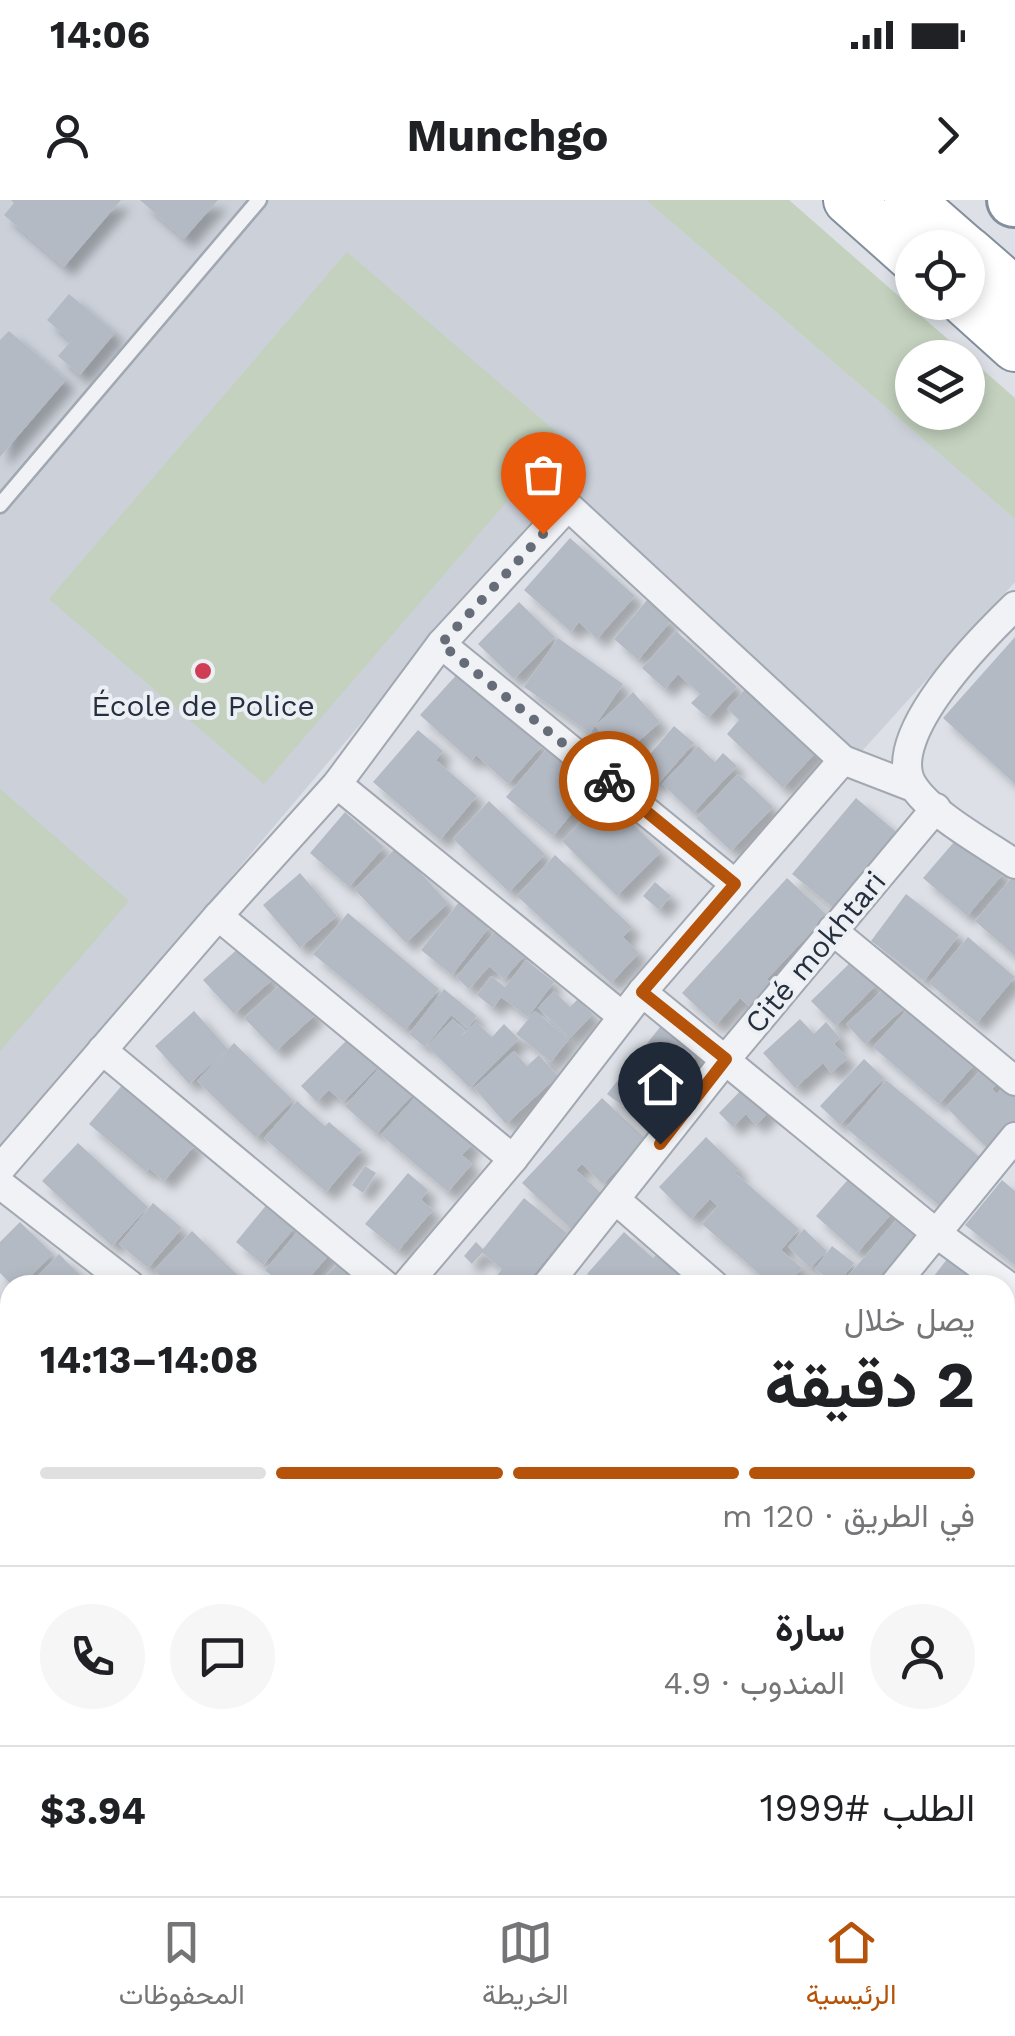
<!DOCTYPE html>
<html lang="ar">
<meta charset="utf-8">
<style>
:root{--surface:#fff;--page:#f6f6f6;--text:#202124;--muted:#757577;--line:#e0e0e0;--accent:#b45309}
body{margin:0;font-family:"Work Sans",Vazirmatn,sans-serif;background:var(--page);color:var(--text);direction:rtl;height:100vh;display:flex;flex-direction:column;font-size:38px;white-space:nowrap}
*{box-sizing:border-box;margin:0}
p{font-size:32px;color:var(--muted)}
.icon{flex:none;width:55px;height:55px;fill:none;stroke:currentColor;stroke-width:2;stroke-linecap:round;stroke-linejoin:round}
.map{position:relative;flex:1;overflow:hidden;direction:ltr}
.panel{position:absolute;left:0px;top:1075px;width:1015px;height:622px;display:flex;flex-direction:column;background:var(--surface);border-radius:30px 30px 0 0;box-shadow:0 5px 15px #0003;direction:rtl}
.panel>*{flex:none}
.fabs{position:absolute;left:895px;top:30px;display:grid;gap:20px}
.fabs a{display:grid;place-items:center;width:90px;height:90px;border-radius:50%;background:var(--surface);box-shadow:0 5px 15px #0003;font-size:50px}
.pin{position:absolute;display:grid;place-items:center;width:85px;height:85px;color:#fff;margin:-102px -42px;border-radius:50% 50% 50% 0;rotate:-45deg;box-shadow:0 0 10px #0007}
.pin .icon{rotate:45deg}
.courier{position:absolute;display:grid;place-items:center;width:100px;height:100px;margin:-50px;border:8px solid #b45309;border-radius:50%;background:#fff;color:#222;box-shadow:0 2px 12px #0007}
.summary em{font-style:normal;font-weight:700}
.summary div{display:flex;flex-direction:column-reverse}
.summary{display:flex;align-items:center;justify-content:space-between;height:170px;padding:0 40px}
h1{font-size:65px;font-weight:700;line-height:75px}
.bar{display:grid;grid-template-columns:repeat(4,1fr);gap:15px 10px;align-content:center;height:120px;padding:0 40px}
.bar i{height:12px;border-radius:8px;background:var(--line)}
.bar .selected{background:var(--accent)}
.bar p{grid-column:span 4}
.line{display:flex;align-items:center;gap:25px;padding:0 40px;border-top:2px solid var(--line)}
.line div{flex:1}
.round{display:grid;place-items:center;flex:none;width:105px;height:105px;border-radius:52px;background:var(--page)}
.status{display:flex;justify-content:space-between;align-items:center;height:70px;padding:0 50px;background:var(--surface);direction:ltr}
.status svg{height:28px;fill:currentColor}
header{display:flex;justify-content:space-between;align-items:center;height:130px;padding:0 40px;background:var(--surface);font-size:45px;font-weight:700}
.tab-bar{display:flex;justify-content:space-around;align-items:center;height:140px;border-top:2px solid var(--line);background:var(--surface);font-size:28px;color:var(--muted)}
.tab-bar a{display:grid;justify-items:center;gap:5px}
.tab-bar .selected{color:var(--accent)}
.map>svg:first-child{display:block}
.built{fill:#cbd0d9}
.green{fill:#c3d1be;fill-rule:evenodd}
.building{fill:#b4bac4;filter:url(#shadow)}
.lines{fill:none;stroke-linecap:round;stroke-linejoin:round}
.service-casing{stroke:#a2a8b1;stroke-width:19}
.minor-casing{stroke:#a2a8b1;stroke-width:32}
.trunk-casing{stroke:#848f9e;stroke-width:52}
.motorway-casing{stroke:#848f9e;stroke-width:58}
.service{stroke:#f0f2f5;stroke-width:14}
.minor{stroke:#f0f2f5;stroke-width:28}
.trunk{stroke:#fff;stroke-width:48}
.motorway{stroke:#fff;stroke-width:52}
.done{stroke:#666d79;stroke-width:10;stroke-dasharray:0 18}
.route{stroke:#b45309;stroke-width:12}
.poi-dot{fill:#d03e56;stroke:#ecf0f5;stroke-width:4}
.labels{text-anchor:middle;dominant-baseline:central;stroke-width:8;stroke-linejoin:round;paint-order:stroke}
.poi-label{font-size:30px;fill:#262f3e;stroke:#ecf0f5}
.street-label{font-size:30px;fill:#262f3e;stroke:#ecf0f5}
</style>
<div class="status"><b>14:06</b><svg viewBox="0 0 49 12"><path d="M0 12V9h3v3zM5 12V6h3v6zM10 12V3h3v9zM15 12V0h3v12zM26 1h20v11H26zM47 4h2v5h-2z"/></svg></div>
<header><svg class="icon" aria-label="forward" viewBox="0 0 24 24"><path d="M9 5l7 7-7 7"/></svg>Munchgo<svg class="icon" aria-label="person" viewBox="0 0 24 24"><circle cx="12" cy="8" r="4"/><path d="M4 21q1-7 8-7t8 7"/></svg></header>
<div class="map">
<svg width="1015" height="1696" viewBox="0 0 1015 1696">
<defs>
<filter id="shadow"><feDropShadow dx="9" dy="9" stdDeviation="5" flood-color="#0004"/></filter>
</defs>
<rect width="100%" height="100%" fill="#dde1e7"/>
<!-- built -->
<polygon class="built" points="0,0 646,0 1015,319 1015,382 853,561 547,303 0,951"/>
<!-- green -->
<g class="green">
<path d="M646,0H789L1015,198V319ZM912,158H968V212H912Z"/>
<polygon points="347,52 562,237 264,584 49,399"/>
<polygon points="0,589 129,701 0,851"/>
</g>
<!-- building -->
<g class="building">
<polygon points="11,0 121,0 64,67 4,15 14,3"/>
<polygon points="140,0 218,0 184,39"/>
<polygon points="69,94 115,133 80,175 58,156 71,141 47,120"/>
<polygon points="9,131 66,180 0,257 0,140"/>
<polygon points="570,338 635,396 597,439 579,422 571,432 524,390"/>
<polygon points="647,400 671,421 638,460 614,439"/>
<polygon points="519,402 555,437 514,479 478,444"/>
<polygon points="676,431 737,487 708,518 691,503 700,494 678,474 665,489 642,468"/>
<polygon points="1015,437 1015,584 943,518"/>
<polygon points="558,438 623,484 590,533 524,487"/>
<polygon points="460,471 543,545 508,584 476,555 471,561 420,515"/>
<polygon points="749,485 819,549 783,588 727,534 739,520 727,509"/>
<polygon points="633,492 660,522 622,556 595,526"/>
<polygon points="674,526 694,543 657,585 637,569"/>
<polygon points="418,530 443,551 436,560 477,596 440,640 373,582"/>
<polygon points="549,546 595,585 553,636 506,597"/>
<polygon points="698,546 715,562 723,553 737,566 693,613 662,584"/>
<polygon points="738,574 773,607 731,651 696,618"/>
<polygon points="606,597 661,652 617,696 562,641"/>
<polygon points="856,598 900,635 842,715 792,674"/>
<polygon points="489,601 545,654 509,692 453,639"/>
<polygon points="345,612 384,647 349,687 310,653"/>
<polygon points="960,635 1004,673 967,716 923,678"/>
<polygon points="397,647 448,703 406,743 354,689"/>
<polygon points="555,655 632,727 623,737 639,753 611,783 517,696"/>
<polygon points="300,673 337,716 300,748 263,705"/>
<polygon points="1015,674 1015,756 975,721"/>
<polygon points="787,678 827,715 767,779 779,790 758,814 740,798 716,825 682,793"/>
<polygon points="655,682 671,696 659,710 643,696"/>
<polygon points="906,694 959,735 924,781 871,741"/>
<polygon points="459,702 490,726 452,775 421,750"/>
<polygon points="348,713 439,789 405,830 313,754"/>
<polygon points="497,729 526,754 504,779 489,766 469,789 456,777"/>
<polygon points="968,737 1015,777 977,823 929,783"/>
<polygon points="242,745 273,779 234,814 203,780"/>
<polygon points="526,760 554,782 528,817 501,797 493,808 477,795 491,776 505,787"/>
<polygon points="853,760 877,784 836,826 811,801"/>
<polygon points="285,780 316,814 276,851 244,818"/>
<polygon points="886,787 905,807 865,844 846,824"/>
<polygon points="444,789 477,816 468,828 451,815 425,847 409,834"/>
<polygon points="554,791 570,807 578,799 593,814 570,838 538,808"/>
<polygon points="912,804 976,863 939,904 873,847"/>
<polygon points="194,811 228,849 189,884 155,846"/>
<polygon points="535,811 569,839 551,862 516,834"/>
<polygon points="453,819 465,831 461,837 476,822 492,837 504,824 519,839 470,888 427,846"/>
<polygon points="800,819 814,834 826,822 840,838 834,844 848,858 831,873 823,863 795,888 763,853"/>
<polygon points="664,822 700,850 690,862 701,871 672,907 668,904 650,927 607,894"/>
<polygon points="350,837 379,865 343,902 329,890 317,902 301,886"/>
<polygon points="234,843 293,900 256,938 197,881"/>
<polygon points="514,851 527,866 539,855 558,876 506,924 474,888"/>
<polygon points="864,859 884,878 840,925 820,906"/>
<polygon points="385,862 416,891 376,934 345,906"/>
<polygon points="987,864 1002,879 992,889 997,894 1008,881 1015,888 1015,925 990,951 946,907"/>
<polygon points="886,880 981,958 941,1007 846,928"/>
<polygon points="124,883 196,944 164,981 149,968 146,972 89,924"/>
<polygon points="746,885 771,909 756,925 746,914 733,927 719,913"/>
<polygon points="418,894 473,943 462,955 472,964 448,992 381,935"/>
<polygon points="602,898 646,939 603,984 582,964 576,970 603,995 571,1029 522,983"/>
<polygon points="297,901 325,926 329,922 362,950 326,992 264,938"/>
<polygon points="706,937 739,969 735,973 799,1029 781,1050 802,1068 788,1085 772,1085 702,1024 718,1006 710,999 691,1019 659,987"/>
<polygon points="78,943 148,1007 112,1046 42,981"/>
<polygon points="365,966 376,973 363,993 352,985"/>
<polygon points="408,973 428,990 421,1000 433,1010 398,1051 365,1024"/>
<polygon points="852,975 894,1011 857,1053 816,1016"/>
<polygon points="1002,980 1015,991 1015,1065 965,1025"/>
<polygon points="524,998 567,1033 525,1085 490,1085 502,1069 482,1053 472,1064 464,1056 476,1042 483,1049"/>
<polygon points="153,1003 182,1028 148,1068 119,1044"/>
<polygon points="268,1003 296,1026 263,1065 236,1042"/>
<polygon points="904,1011 931,1034 887,1085 840,1085"/>
<polygon points="20,1022 53,1054 22,1085 12,1085 0,1073 0,1042"/>
<polygon points="304,1024 334,1049 303,1085 282,1085 265,1070"/>
<polygon points="804,1029 827,1051 810,1068 788,1047"/>
<polygon points="192,1031 248,1085 170,1085 154,1070"/>
<polygon points="624,1032 653,1058 658,1053 695,1085 599,1085 587,1074"/>
<polygon points="832,1046 854,1063 837,1085 815,1069"/>
<polygon points="59,1054 86,1081 83,1085 29,1085"/>
<polygon points="951,1054 991,1085 927,1085"/>
<polygon points="340,1062 361,1085 316,1085"/>
<polygon points="1005,1096 1015,1103 1015,1122 1005,1135"/>
<polygon points="0,1109 10,1118 10,1155 0,1167"/>
<polygon points="1005,1205 1015,1214 1015,1267 1005,1278"/>
<polygon points="10,1434 10,1478 0,1470 0,1446"/>
<polygon points="1005,1441 1015,1449 1015,1526 1011,1531 1005,1526"/>
<polygon points="10,1551 10,1627 0,1639 0,1562"/>
<polygon points="10,1653 10,1688 35,1688 28,1696 0,1694 0,1665"/>
<polygon points="169,1688 218,1688 224,1692 221,1696 162,1696"/>
<polygon points="276,1688 328,1688 319,1696 284,1696"/>
<polygon points="405,1688 458,1688 451,1696 415,1696"/>
<polygon points="467,1688 491,1688 499,1696 457,1696"/>
<polygon points="566,1688 672,1688 668,1696 586,1696 583,1693 574,1696"/>
<polygon points="717,1688 776,1688 768,1696 710,1696"/>
<polygon points="907,1688 997,1688 991,1696 918,1696"/>
</g>
<g class="lines">
<!-- service casing -->
<g class="service-casing">
<polyline id="service" points="0,305 259,0"/>
</g>
<!-- minor casing -->
<g class="minor-casing">
<g id="minor">
<path d="M1015,406C983,437 884,536 912,584C930,614 986,644 1015,664"/>
<polyline points="441,444 735,684"/>
<polyline points="843,560 913,587"/>
<polyline points="337,584 622,816"/>
<polyline points="218,716 513,959"/>
<polyline points="832,730 1015,881"/>
<polyline points="642,792 936,1033 1015,1091"/>
<polyline points="102,850 385,1085"/>
<polyline points="0,969 218,716 337,584 441,444 568,306 843,560 642,792 513,959 406,1085"/>
<polyline points="0,984 130,1085"/>
<polyline points="616,1000 714,1085"/>
<polyline points="547,1085 726,859 936,608"/>
<polyline points="894,1085 1015,937"/>
<polyline points="0,1278 10,1287"/>
<polyline points="1005,1298 1015,1284"/>
<polyline points="0,1321 10,1308"/>
<polyline points="1005,1325 1015,1333"/>
<polyline points="0,1392 10,1401"/>
<polyline points="0,1523 10,1531"/>
<polyline points="1005,1562 1015,1570"/>
<polyline points="347,1688 357,1696"/>
<polyline points="527,1688 537,1696"/>
<polyline points="808,1688 818,1696"/>
<polyline points="866,1688 878,1696"/>
<polyline points="48,1696 55,1688"/>
<polyline points="235,1696 242,1688"/>
<polyline points="681,1696 688,1688"/>
</g>
</g>
<!-- trunk casing -->
<g class="trunk-casing">
<g id="trunk">
<polyline points="848,0 912,57"/>
<polyline points="909,0 964,48"/>
<polyline points="968,51 1015,92"/>
<polyline points="965,102 1015,147"/>
</g>
</g>
<!-- motorway casing -->
<g class="motorway-casing">
<polyline id="motorway" points="1014,0 1015,0"/>
</g>
<!-- service -->
<use href="#service" class="service"/>
<!-- minor -->
<use href="#minor" class="minor"/>
<!-- trunk -->
<use href="#trunk" class="trunk"/>
<!-- motorway -->
<use href="#motorway" class="motorway"/>
</g>
<g class="lines">
<!-- done -->
<polyline class="done" points="543,334 441,444 609,581"/>
<!-- route -->
<polyline class="route" points="609,581 735,684 642,792 726,859 660,944"/>
</g>
<!-- markers -->
<circle class="poi-dot" cx="203" cy="471" r="10"/>
<g class="labels">
<!-- poi labels -->
<g class="poi-label">
<text x="203" y="505">École de Police</text>
</g>
<!-- street labels -->
<g class="street-label">
<text transform="translate(815 752) rotate(-50)">Cité mokhtari</text>
</g>
</g>
</svg>
<div class="fabs">
<a><svg class="icon" aria-label="locate" viewBox="0 0 24 24"><circle cx="12" cy="12" r="6"/><path d="M12 2v4M12 18v4M2 12h4M18 12h4"/></svg></a>
<a><svg class="icon" aria-label="layers" viewBox="0 0 24 24"><path d="M12 4l9 5-9 5-9-5zM3 14l9 5 9-5"/></svg></a>
</div>
<div class="pin" style="left:543px;top:334px;background:#ea580c"><svg class="icon" aria-label="bag" viewBox="0 0 24 24"><path d="M5 8h14l-1 12H6zM9 8a3 3 0 0 1 6 0"/></svg></div>
<div class="pin" style="left:660px;top:944px;background:#1f2937"><svg class="icon" aria-label="home" viewBox="0 0 24 24"><path d="M3 11l9-7 9 7M6 9v11h12V9"/></svg></div>
<div class="courier" style="left:609px;top:581px"><svg class="icon" aria-label="bike" viewBox="0 0 24 24"><circle cx="6" cy="16" r="4"/><circle cx="18" cy="16" r="4"/><path d="M6 16l4-8h5l3 8M10 8l3 8H6M13 5h3"/></svg></div>
<section class="panel">
<div class="summary"><div><h1>2 دقيقة</h1><p>يصل خلال</p></div><em>14:08–14:13</em></div>
<div class="bar"><i class="selected"></i><i class="selected"></i><i class="selected"></i><i></i><p>في الطريق · 120 m</p></div>
<div class="line" style="height:180px"><a class="round"><svg class="icon" aria-label="person" viewBox="0 0 24 24"><circle cx="12" cy="8" r="4"/><path d="M4 21q1-7 8-7t8 7"/></svg></a><div><b>سارة</b><p>المندوب · 4.9</p></div><a class="round"><svg class="icon" aria-label="chat" viewBox="0 0 24 24"><path d="M4 5h16v11H9l-5 4z"/></svg></a><a class="round"><svg class="icon" aria-label="phone" viewBox="0 0 24 24"><path d="M5 4h4l2 5-3 2q2 4 5 5l2-3 5 2v4C11 20 4 13 5 4z"/></svg></a></div>
<div class="line" style="height:130px"><div>الطلب #1999</div><b>$3.94</b></div>
</section>
</div>
<nav class="tab-bar">
<a class="selected"><svg class="icon" aria-label="home" viewBox="0 0 24 24"><path d="M3 11l9-7 9 7M6 9v11h12V9"/></svg>الرئيسية</a>
<a><svg class="icon" aria-label="map" viewBox="0 0 24 24"><path d="M3 6l6-2 6 2 6-2v14l-6 2-6-2-6 2zM9 4v14M15 6v14"/></svg>الخريطة</a>
<a><svg class="icon" aria-label="saved" viewBox="0 0 24 24"><path d="M7 4h10v16l-5-4-5 4z"/></svg>المحفوظات</a>
</nav>
